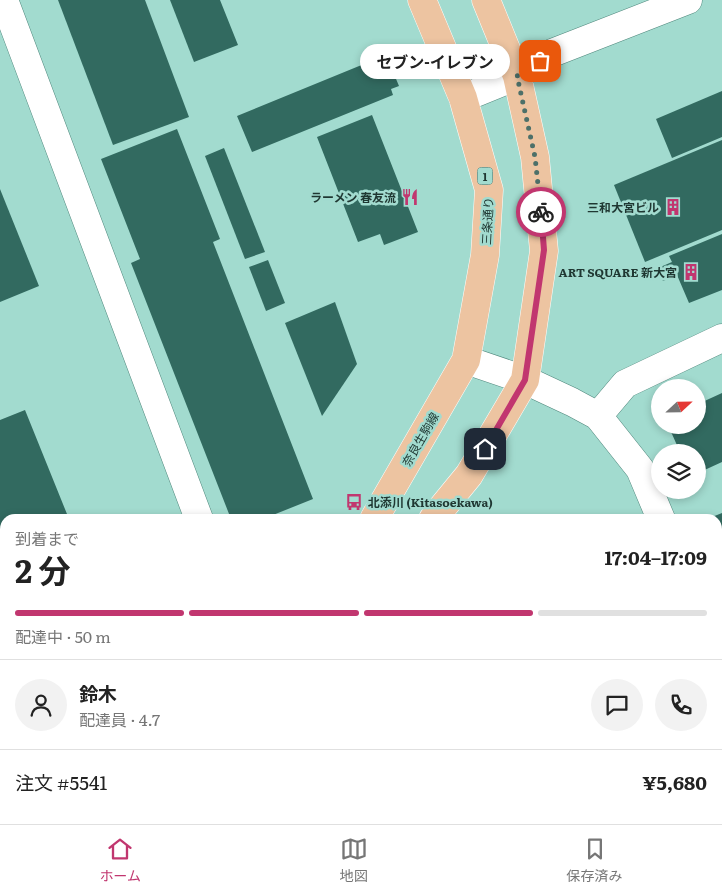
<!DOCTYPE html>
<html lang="ja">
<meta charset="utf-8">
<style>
:root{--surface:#fff;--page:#f2f2f2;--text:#222;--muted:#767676;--line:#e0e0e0;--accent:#c1366f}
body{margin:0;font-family:Literata,"Noto Sans JP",serif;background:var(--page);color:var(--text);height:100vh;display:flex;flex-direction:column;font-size:19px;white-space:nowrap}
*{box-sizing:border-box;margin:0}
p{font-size:16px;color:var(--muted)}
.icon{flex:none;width:28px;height:28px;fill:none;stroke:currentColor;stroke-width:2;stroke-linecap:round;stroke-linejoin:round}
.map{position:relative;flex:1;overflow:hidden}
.sheet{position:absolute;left:0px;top:514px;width:722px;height:311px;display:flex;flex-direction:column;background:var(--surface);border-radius:15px 15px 0 0;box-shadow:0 2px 8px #0003}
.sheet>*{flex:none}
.needle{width:32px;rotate:68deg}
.controls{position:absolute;left:651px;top:379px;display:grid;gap:10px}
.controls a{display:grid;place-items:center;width:55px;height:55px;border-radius:50%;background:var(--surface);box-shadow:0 2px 8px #0003;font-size:25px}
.pin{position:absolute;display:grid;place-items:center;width:42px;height:42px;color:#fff;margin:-21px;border-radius:10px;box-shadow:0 2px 8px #0006}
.courier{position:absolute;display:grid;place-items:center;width:50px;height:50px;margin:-25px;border:4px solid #c1366f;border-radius:50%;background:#fff;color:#222;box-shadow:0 1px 6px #0007}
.bubble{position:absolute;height:35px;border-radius:18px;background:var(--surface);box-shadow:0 2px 8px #0003;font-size:16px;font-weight:700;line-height:35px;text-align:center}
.overview em{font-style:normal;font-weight:700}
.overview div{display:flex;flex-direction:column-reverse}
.overview{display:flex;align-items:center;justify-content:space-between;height:85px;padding:0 15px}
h1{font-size:32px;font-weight:700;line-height:38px}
.bar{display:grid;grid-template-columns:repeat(4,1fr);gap:8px 5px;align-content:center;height:60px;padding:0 15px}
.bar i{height:6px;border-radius:4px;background:var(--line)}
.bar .selected{background:var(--accent)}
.bar p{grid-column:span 4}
.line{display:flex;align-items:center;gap:12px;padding:0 15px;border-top:1px solid var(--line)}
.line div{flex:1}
.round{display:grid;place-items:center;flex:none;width:52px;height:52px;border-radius:26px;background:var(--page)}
.tabs{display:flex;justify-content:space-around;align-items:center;height:70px;border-top:1px solid var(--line);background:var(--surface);font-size:14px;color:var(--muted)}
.tabs a{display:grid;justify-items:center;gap:2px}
.tabs .selected{color:var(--accent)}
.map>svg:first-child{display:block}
.building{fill:#326a60}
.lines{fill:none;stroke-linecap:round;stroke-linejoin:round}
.street-casing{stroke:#4f877c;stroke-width:29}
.secondary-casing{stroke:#4f877c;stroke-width:29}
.primary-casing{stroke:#fff;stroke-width:29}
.street{stroke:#fff;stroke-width:28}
.secondary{stroke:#fff;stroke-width:28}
.primary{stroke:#edc4a1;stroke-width:28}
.done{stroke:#4d7069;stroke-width:5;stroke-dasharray:0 9}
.route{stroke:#c1366f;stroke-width:6}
.labels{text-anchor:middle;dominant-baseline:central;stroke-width:5;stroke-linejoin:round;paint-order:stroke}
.shield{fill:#a2dbcf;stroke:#466861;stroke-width:1}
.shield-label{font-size:11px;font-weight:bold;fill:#1f3732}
.poi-label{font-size:12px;font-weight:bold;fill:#1f3732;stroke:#a2dbcf;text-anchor:end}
.street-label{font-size:12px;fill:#1f3732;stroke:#a2dbcf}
</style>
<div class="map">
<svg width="722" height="824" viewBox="0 0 722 824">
<rect width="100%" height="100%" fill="#a2dbcf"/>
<!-- building -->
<g class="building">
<polygon points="58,0 145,0 189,117 113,145"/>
<polygon points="170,0 220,0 238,45 194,62"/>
<polygon points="386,55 399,86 391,89 393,95 252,152 237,116"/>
<polygon points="722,91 722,137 672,158 656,119"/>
<polygon points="372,115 418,232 384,245 380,234 358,242 317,137"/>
<polygon points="177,129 220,239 213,242 313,499 263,519 231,519 131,263 140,259 101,159"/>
<polygon points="722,140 722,230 645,262 614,185"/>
<polygon points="224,148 265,252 245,259 205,156"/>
<polygon points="0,189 39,286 0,302"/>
<polygon points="722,234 722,290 689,303 677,275 663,281 658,268 672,262 669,256"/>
<polygon points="268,260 285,303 266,311 249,267"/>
<polygon points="335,302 357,364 322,416 285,323"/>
<polygon points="722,393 722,462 698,473 698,452 680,452 668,425 698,425 698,404"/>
<polygon points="25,410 69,519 5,519 5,583 0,570 0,420"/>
<polygon points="722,513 722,553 718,555 718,519 707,519"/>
<polygon points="5,632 5,655 0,643 0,634"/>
<polygon points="5,788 5,797 0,799 0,790"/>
<polygon points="0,801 5,814 0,816"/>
<polygon points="313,820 366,820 368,824 312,824"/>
<polygon points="371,820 462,820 463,824 370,824 369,821"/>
</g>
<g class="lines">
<!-- street casing -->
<g class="street-casing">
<g id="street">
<polyline points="4,0 199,519"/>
<polyline points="463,98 517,76 552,53 688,0"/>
<polyline points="598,416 625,384 722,338"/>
<polyline points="0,701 5,714"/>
<polyline points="46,820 47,824"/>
<polyline points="105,824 114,820"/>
</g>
</g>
<!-- secondary casing -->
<g class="secondary-casing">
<g id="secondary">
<polyline points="466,360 525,380 572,402 598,416 640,469 661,519"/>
<polyline points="718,655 722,666"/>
</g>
</g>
<!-- primary casing -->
<g class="primary-casing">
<g id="primary">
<polyline points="374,519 466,360 485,255 489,190 463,98 422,0"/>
<polyline points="433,519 469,475 525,380 544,251 535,157 517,76 486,0"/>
<polyline points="213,824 214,820"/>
<polyline points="265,824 267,820"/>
</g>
</g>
<!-- street -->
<use href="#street" class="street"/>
<!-- secondary -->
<use href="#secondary" class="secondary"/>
<!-- primary -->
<use href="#primary" class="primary"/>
</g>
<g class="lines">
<!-- done -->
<polyline class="done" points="540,61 517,76 535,157 541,212"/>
<!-- route -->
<polyline class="route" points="485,449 525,380 544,250 541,212"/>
</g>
<!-- icons -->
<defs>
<g id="restaurant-bare" transform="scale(1.35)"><path d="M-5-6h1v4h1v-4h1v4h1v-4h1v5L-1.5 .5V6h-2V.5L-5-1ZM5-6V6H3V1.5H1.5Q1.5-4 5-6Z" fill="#c1366f" stroke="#a2dbcf" stroke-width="2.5" paint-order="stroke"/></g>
<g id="building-bare" transform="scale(1.35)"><path d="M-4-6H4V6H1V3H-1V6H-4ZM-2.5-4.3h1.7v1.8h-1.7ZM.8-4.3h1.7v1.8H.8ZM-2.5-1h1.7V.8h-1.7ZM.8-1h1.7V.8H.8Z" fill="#c1366f" stroke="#a2dbcf" stroke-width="2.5" paint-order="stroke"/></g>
<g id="bus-bare" transform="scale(1.35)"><path d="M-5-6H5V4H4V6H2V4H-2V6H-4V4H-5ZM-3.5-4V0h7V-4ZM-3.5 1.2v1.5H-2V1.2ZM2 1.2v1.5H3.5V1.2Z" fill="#c1366f" stroke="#a2dbcf" stroke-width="2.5" paint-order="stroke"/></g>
</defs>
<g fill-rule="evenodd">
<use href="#restaurant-bare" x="410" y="197"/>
<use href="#building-bare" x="673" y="207"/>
<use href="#building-bare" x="691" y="272"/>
<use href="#bus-bare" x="354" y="502"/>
</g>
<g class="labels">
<!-- shield labels -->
<rect class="shield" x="477.5" y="167.5" width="15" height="17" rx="4"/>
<g class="shield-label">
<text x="485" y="176">1</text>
</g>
<!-- poi labels -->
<g class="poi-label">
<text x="396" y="197">ラーメン 春友流</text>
<text x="659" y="207">三和大宮ビル</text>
<text x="677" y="272">ART SQUARE 新大宮</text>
<text x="368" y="502" text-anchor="start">北添川 (Kitasoekawa)</text>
</g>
<!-- street labels -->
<g class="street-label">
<text transform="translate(487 221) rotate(-87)">三条通り</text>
<text transform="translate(420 439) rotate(-60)">奈良生駒線</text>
</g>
</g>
</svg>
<div class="controls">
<a><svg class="needle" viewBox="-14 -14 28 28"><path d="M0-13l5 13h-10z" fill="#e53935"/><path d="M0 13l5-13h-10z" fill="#767676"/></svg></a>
<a><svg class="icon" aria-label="layers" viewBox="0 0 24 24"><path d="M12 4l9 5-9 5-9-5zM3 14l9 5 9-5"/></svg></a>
</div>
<div class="pin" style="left:540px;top:61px;background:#ea580c"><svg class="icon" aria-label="bag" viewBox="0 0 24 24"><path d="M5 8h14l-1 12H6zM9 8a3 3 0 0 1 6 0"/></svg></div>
<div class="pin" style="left:485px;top:449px;background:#1f2937"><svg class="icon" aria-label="home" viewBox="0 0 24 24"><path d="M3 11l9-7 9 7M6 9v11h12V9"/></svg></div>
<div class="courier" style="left:541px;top:212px"><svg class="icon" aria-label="bike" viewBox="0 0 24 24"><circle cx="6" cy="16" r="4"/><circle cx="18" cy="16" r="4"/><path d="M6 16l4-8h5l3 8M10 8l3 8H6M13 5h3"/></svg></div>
<div class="bubble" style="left:360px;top:44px;width:150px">セブン-イレブン</div>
<section class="sheet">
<div class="overview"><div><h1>2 分</h1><p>到着まで</p></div><em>17:04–17:09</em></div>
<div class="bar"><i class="selected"></i><i class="selected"></i><i class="selected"></i><i></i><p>配達中 · 50 m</p></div>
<div class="line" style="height:90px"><a class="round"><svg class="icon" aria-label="person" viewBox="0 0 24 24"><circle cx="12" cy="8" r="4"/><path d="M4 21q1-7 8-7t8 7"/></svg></a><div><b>鈴木</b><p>配達員 · 4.7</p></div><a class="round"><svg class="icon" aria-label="chat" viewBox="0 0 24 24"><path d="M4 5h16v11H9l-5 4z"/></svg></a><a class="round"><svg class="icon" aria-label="phone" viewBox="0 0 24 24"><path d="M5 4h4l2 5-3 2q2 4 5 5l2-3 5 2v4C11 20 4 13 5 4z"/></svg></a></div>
<div class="line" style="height:65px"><div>注文 #5541</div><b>¥5,680</b></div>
</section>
</div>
<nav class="tabs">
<a class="selected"><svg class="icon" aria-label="home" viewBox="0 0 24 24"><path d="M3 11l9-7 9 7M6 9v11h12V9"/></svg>ホーム</a>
<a><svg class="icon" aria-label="map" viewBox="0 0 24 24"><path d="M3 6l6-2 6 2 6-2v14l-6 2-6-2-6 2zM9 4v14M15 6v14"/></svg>地図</a>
<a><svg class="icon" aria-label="saved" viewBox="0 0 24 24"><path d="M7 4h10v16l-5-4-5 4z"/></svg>保存済み</a>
</nav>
